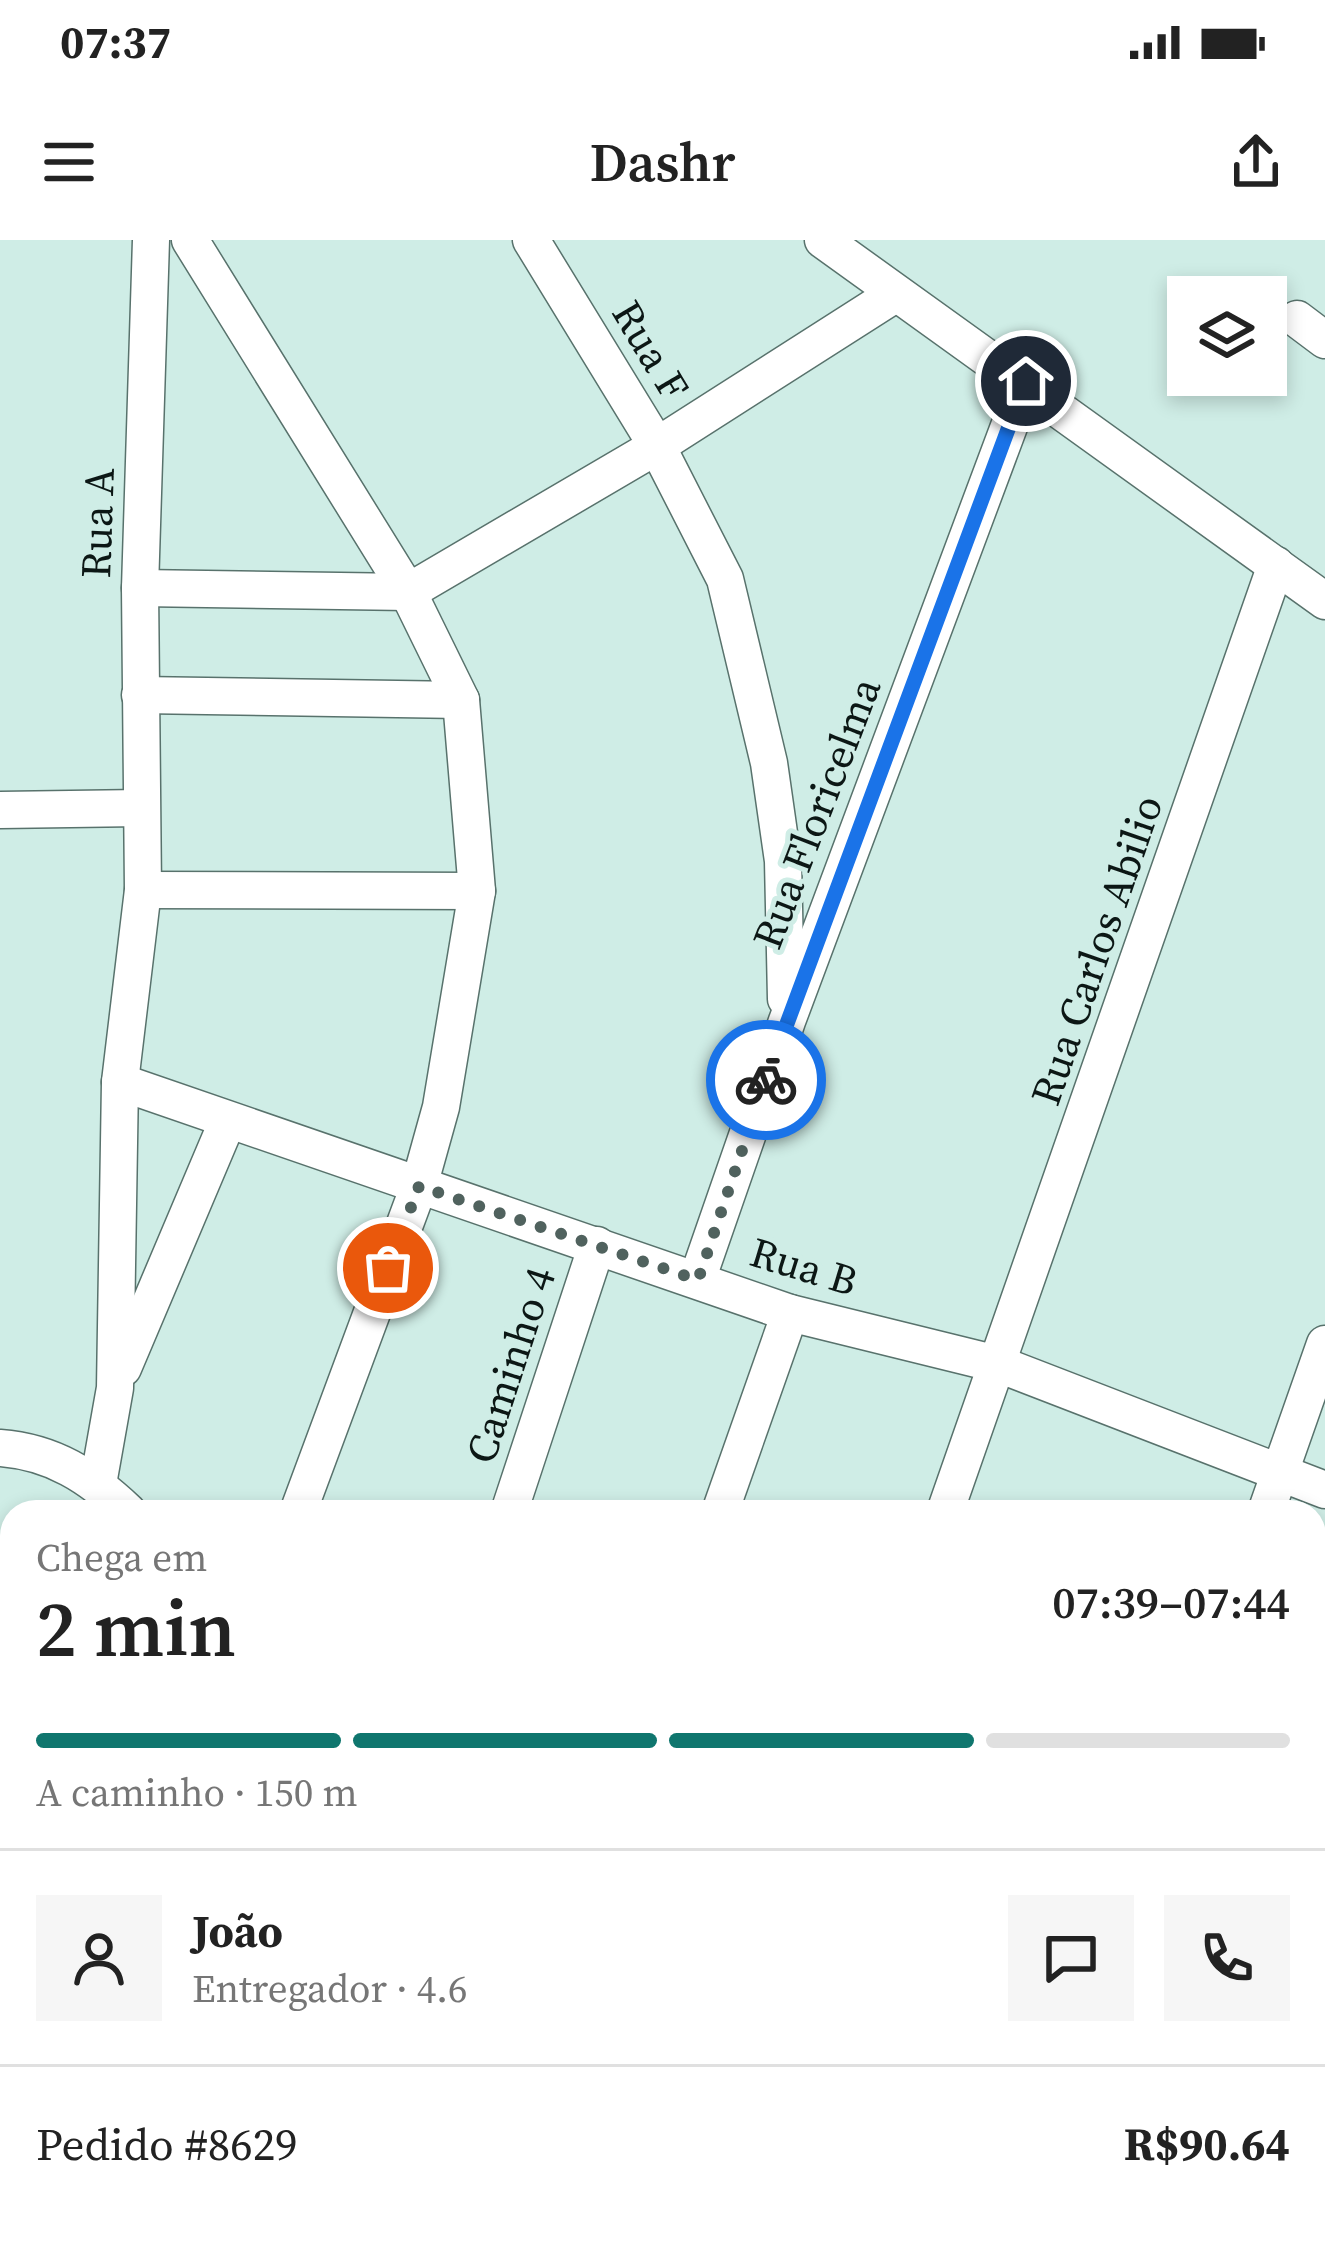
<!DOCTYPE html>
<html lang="pt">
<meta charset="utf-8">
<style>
:root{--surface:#fff;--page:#f6f6f6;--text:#222;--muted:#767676;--line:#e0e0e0;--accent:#0f766e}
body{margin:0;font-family:"Source Serif 4",serif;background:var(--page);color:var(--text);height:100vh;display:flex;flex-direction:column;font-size:45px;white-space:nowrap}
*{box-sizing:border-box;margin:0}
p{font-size:39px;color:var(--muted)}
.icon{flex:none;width:66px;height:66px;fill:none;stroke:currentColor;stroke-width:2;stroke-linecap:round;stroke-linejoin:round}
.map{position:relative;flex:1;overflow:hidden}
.sheet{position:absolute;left:0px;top:1260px;width:1326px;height:747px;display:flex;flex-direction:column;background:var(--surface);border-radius:36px 36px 0 0;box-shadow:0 6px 18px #0003}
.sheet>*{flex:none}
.tools{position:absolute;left:1167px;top:36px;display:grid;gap:24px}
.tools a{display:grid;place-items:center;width:120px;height:120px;border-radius:0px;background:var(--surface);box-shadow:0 6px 18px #0003;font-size:60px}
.pin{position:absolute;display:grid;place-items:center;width:102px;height:102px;color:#fff;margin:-51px;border:6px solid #fff;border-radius:50%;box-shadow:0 3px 12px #0007}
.courier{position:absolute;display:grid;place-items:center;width:120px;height:120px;margin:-60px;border:9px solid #1a73e8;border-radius:50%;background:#fff;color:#222;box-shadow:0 3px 15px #0007}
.head em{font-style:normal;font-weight:600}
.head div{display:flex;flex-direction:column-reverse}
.head{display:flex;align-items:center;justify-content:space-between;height:204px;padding:0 36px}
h1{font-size:78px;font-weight:600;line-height:90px}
.bar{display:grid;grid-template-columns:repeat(4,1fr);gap:18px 12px;align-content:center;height:144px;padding:0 36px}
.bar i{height:15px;border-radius:9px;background:var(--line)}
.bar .on{background:var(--accent)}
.bar p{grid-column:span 4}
.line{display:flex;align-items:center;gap:30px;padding:0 36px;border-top:3px solid var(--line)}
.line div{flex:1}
.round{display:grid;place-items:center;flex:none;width:126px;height:126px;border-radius:0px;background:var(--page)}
.status{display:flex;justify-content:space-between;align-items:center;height:84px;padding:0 60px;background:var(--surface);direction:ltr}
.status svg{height:33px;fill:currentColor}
header{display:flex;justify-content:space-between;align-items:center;height:156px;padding:0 36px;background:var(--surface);font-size:54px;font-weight:600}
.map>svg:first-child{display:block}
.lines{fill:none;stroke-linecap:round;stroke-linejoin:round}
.minor-casing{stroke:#58726c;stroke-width:39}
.minor{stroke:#fff;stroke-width:36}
.done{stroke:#50625e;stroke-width:12;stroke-dasharray:0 21.6}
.route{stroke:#1a73e8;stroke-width:15}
.labels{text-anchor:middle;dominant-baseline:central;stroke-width:10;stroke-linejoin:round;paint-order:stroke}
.street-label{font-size:42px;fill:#0c1715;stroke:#cfede6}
</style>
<div class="status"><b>07:37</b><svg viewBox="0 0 49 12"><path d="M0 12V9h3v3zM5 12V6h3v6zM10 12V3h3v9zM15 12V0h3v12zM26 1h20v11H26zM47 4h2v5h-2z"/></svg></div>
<header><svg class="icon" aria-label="menu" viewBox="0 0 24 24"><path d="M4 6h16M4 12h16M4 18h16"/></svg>Dashr<svg class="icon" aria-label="share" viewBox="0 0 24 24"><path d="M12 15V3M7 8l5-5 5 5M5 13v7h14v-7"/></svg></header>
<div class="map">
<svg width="1325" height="2006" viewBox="0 0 1325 2006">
<rect width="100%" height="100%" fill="#cfede6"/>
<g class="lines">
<!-- minor casing -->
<g class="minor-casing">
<g id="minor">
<polyline points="190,0 408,352 461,460 477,651 441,867 419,946 298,1272"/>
<polyline points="531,0 657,206 725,339 769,523 783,621 786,759"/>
<polyline points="823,0 1325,361"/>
<polyline points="1297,79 1325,100"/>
<polyline points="140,348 408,352 657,206 895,54"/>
<polyline points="140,455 461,460"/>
<polyline points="0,570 141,568"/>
<polyline points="143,650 477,651"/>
<polyline points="120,842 790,1073 1001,1125 1325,1250"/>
<polyline points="697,1040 787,781 1026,141"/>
<polyline points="123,1128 228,880"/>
<path d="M0,1208C53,1212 90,1236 128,1272"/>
<polyline points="98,1244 115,1148 120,842 143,650 140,348 151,0"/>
<polyline points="509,1272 597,1005"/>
<polyline points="720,1272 790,1073"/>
<polyline points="945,1272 1276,325"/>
<polyline points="1266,1272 1325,1104"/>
<polyline points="0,1555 12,1561"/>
<polyline points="0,1635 12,1610"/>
<polyline points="1314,1806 1325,1775"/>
<polyline points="1314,1886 1325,1889"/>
<polyline points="0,1978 12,1951"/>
<polyline points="945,1995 968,2006"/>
<polyline points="158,2006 164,1995"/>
<polyline points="326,2006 331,1995"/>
<polyline points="522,2006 527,1995"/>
</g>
</g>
<!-- minor -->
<use href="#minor" class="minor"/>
</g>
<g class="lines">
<!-- done -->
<polyline class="done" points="388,1028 419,946 698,1040 766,840"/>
<!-- route -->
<polyline class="route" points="766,840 1026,141"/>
</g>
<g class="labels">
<!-- street labels -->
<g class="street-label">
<text transform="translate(651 110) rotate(59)">Rua F</text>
<text transform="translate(97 283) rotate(-88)">Rua A</text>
<text transform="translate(816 573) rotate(-69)">Rua Floricelma</text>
<text transform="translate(1096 710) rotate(-71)">Rua Carlos Abilio</text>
<text transform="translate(804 1026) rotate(17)">Rua B</text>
<text transform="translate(510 1125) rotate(-72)">Caminho 4</text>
</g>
</g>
</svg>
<div class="tools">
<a><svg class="icon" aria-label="layers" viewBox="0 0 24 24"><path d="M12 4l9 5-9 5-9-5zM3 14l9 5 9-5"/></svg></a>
</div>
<div class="pin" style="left:388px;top:1028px;background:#ea580c"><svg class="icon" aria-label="bag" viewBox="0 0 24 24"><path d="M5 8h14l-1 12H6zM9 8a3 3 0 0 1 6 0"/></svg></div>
<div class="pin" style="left:1026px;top:141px;background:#1f2937"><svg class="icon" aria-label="home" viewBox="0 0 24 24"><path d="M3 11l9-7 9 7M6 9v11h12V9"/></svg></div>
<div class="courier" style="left:766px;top:840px"><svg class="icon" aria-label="bike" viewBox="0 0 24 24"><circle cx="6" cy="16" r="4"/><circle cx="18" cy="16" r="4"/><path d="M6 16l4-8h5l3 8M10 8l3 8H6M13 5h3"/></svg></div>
<section class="sheet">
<div class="head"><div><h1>2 min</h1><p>Chega em</p></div><em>07:39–07:44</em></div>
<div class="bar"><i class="on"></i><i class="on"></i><i class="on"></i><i></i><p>A caminho · 150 m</p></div>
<div class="line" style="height:216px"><a class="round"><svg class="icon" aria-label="person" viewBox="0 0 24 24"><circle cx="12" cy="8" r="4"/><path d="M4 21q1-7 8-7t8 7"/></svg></a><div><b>João</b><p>Entregador · 4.6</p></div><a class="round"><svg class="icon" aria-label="chat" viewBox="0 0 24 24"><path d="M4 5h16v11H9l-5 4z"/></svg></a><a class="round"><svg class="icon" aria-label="phone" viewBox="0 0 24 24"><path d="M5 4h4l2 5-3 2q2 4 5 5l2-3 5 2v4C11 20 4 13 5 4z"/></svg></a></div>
<div class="line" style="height:156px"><div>Pedido #8629</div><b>R$90.64</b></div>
</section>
</div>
